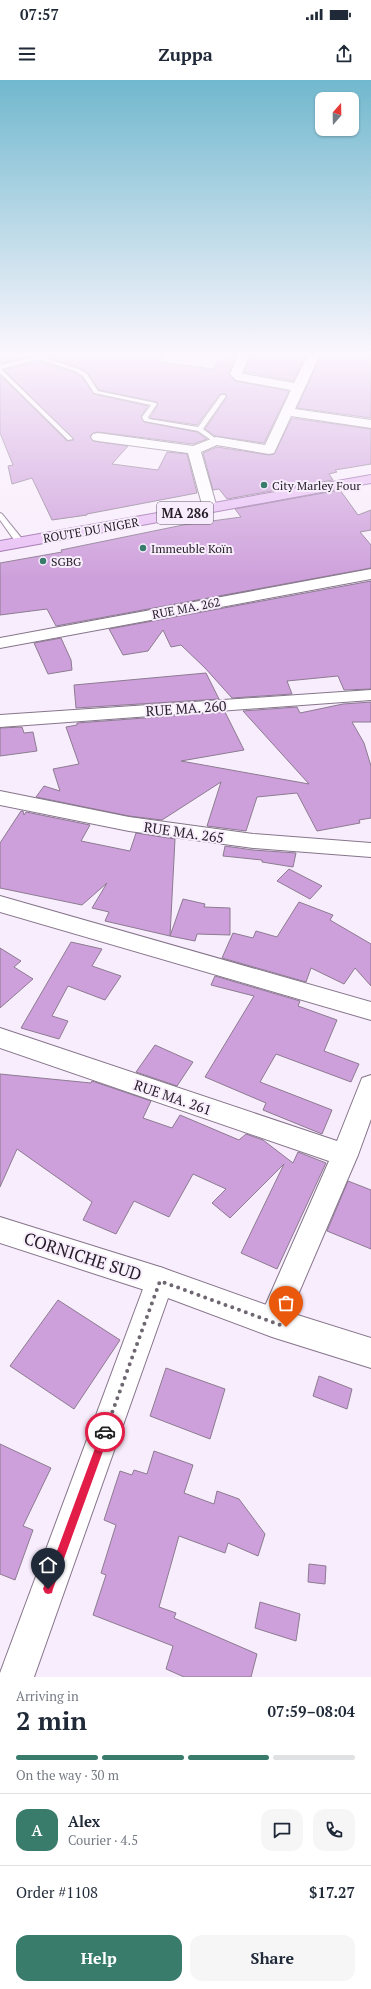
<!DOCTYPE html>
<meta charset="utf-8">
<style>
:root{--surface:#fff;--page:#f6f6f7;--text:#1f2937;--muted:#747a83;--line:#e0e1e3;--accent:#3a7c6c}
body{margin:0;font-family:"PT Serif",serif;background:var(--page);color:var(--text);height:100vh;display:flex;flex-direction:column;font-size:15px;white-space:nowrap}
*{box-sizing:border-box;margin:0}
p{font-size:13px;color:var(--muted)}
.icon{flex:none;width:22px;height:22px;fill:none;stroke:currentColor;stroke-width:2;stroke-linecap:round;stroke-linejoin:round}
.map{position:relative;height:1597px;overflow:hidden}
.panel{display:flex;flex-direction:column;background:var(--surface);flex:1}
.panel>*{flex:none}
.needle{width:26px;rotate:20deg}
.controls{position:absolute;left:315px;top:12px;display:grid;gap:8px}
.controls a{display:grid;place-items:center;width:44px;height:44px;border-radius:8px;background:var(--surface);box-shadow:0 1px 3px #0004;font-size:20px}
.pin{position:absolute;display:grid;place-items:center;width:34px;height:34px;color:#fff;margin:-41px -17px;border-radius:50% 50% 50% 0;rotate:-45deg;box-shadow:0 0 4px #0007}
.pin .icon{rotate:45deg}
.courier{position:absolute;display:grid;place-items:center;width:40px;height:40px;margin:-20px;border:3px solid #e11d48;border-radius:50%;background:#fff;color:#222;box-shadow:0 1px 5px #0007}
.headline em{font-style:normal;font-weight:700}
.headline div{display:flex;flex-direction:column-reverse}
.headline{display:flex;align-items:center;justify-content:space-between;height:68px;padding:0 16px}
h1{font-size:26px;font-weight:700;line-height:30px}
.bar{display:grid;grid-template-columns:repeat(4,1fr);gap:6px 4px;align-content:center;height:48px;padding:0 16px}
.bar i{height:5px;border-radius:3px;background:var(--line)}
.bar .selected{background:var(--accent)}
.bar p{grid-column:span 4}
.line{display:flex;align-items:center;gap:10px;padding:0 16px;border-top:1px solid var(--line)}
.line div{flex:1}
.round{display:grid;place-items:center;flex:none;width:42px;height:42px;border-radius:12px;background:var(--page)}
.cta{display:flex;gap:8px;margin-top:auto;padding:8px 16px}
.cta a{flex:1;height:46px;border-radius:12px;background:var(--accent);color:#fff;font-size:16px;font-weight:700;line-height:46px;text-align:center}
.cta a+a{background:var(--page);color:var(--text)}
.status{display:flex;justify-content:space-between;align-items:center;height:28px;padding:0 20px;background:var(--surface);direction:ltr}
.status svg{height:11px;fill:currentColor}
header{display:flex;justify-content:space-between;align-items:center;height:52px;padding:0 16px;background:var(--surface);font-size:18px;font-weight:700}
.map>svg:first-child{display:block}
.building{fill:#cea0db;stroke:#8c7b91}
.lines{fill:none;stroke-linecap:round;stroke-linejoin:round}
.lane-casing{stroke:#86758b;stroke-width:2}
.street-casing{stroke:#86758b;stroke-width:2}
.secondary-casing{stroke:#86758b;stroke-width:2}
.primary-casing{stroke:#996ba7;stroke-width:2}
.lane{fill:#fff;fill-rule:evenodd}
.street{fill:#fff;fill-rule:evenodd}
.secondary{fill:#fff;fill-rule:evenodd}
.primary{fill:#e8bff4;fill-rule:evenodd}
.route{fill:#e11d48}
.done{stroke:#6e6670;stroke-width:4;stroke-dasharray:0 7.2}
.poi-dot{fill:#3a7c6c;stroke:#f8edfc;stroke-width:1.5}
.labels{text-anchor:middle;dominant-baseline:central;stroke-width:4;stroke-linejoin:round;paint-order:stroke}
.far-poi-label{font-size:12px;fill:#231d25;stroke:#f8edfc;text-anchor:start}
.far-street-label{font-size:12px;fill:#231d25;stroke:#f8edfc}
.shield{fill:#f8edfc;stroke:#635b66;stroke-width:1}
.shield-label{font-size:13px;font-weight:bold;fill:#231d25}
.street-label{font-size:14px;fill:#231d25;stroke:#f8edfc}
.near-street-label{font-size:17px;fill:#231d25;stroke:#f8edfc}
</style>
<div class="status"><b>07:57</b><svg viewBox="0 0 49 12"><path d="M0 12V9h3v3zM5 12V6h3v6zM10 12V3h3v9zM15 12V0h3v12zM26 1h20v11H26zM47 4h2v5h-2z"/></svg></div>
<header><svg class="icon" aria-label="menu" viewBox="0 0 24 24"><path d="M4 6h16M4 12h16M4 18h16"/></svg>Zuppa<svg class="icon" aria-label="share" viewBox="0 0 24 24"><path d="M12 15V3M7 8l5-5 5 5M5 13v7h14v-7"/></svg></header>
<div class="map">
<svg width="371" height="1597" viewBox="0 0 371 1597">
<rect width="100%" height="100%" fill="#f8edfc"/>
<!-- building -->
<g class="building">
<polygon points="0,275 39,275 0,283"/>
<polygon points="50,275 164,275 158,282 213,289 222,275 237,275 229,294 235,301 289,311 264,363 215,356 205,349 227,317 226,314 220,314 197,345 150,338 158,325 157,322 99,310 88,293 79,288 49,278"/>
<polygon points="251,275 306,275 293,301 244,292"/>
<polygon points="321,275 371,275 371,338 297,328"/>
<polygon points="39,281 74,292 82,297 94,314 148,326 141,336 144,342 197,352 207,359 193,364 98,352 93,353 90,356 93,361 128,366 112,384 158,390 167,372 187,374 197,413 87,434 87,435 52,440 32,398 12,404 8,386 13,385 0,353 0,295 67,361 74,360 4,290"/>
<polygon points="292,338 371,349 371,384 335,390 337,392 329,394 333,400 227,419 219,409 213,410 203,373 217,367 269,375 274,374"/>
<polygon points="340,410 358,435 371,430 371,450 360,452 371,465 371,488 56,546 47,529 0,535 0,483 62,472 61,470 183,445 241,437 235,429"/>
<polygon points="371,501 371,609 344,610 338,596 287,601 292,614 232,618 205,588 181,565 171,567 163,550 148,571 123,575 109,549"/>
<polygon points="61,558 71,580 72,590 48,594 34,563"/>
<polygon points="206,593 219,619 76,628 74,605"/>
<polygon points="371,622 371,642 352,642 364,663 371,686 371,738 359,740 360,743 317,751 297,713 257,717 246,751 207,746 221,702 162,740 129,736 36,717 44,706 60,711 53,689 79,684 66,647 77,645 77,643 225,632 244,670 181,681 309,704 243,631 297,627 300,633 343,624"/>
<polygon points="22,647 24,653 33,652 37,671 0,676 0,648"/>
<polygon points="21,731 23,731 24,735 26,732 90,745 81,761 130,771 136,753 175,759 170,856 105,841 109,832 92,828 107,803 82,825 0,808 0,763"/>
<polygon points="225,766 253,770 296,773 293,787 262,782 262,780 223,776"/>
<polygon points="289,789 322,806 310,819 277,801"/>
<polygon points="183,819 205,824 204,827 230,828 230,855 197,854 195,861 170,856"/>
<polygon points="299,822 333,835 330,840 371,864 371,906 355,888 344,904 311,888 306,902 222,878 233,853 253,858 256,851 277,857"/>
<polygon points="71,862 102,869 92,886 121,896 105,920 68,906 52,936 68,941 59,959 21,948"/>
<polygon points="0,868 21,881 14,887 33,899 0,928"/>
<polygon points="215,896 300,921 298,926 337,940 324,971 359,984 351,1002 276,974 260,1002 332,1030 322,1054 263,1030 266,1023 205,997 254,916 211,905"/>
<polygon points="155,965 193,982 177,1006 136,992"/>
<polygon points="0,994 91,1003 92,1001 151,1021 143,1038 172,1048 180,1035 239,1060 246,1054 263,1060 293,1083 298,1072 326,1083 277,1189 241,1173 284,1084 230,1138 212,1123 226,1109 193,1094 169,1137 134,1121 116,1154 83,1140 92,1122 17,1069 0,1107"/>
<polygon points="348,1101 371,1110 371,1169 327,1151"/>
<polygon points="58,1220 120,1260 74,1329 10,1286"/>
<polygon points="166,1288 225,1309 210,1359 150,1336"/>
<polygon points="319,1296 352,1309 347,1329 313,1316"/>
<polygon points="0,1364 51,1388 23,1446 33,1450 15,1500 0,1494"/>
<polygon points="154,1371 193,1385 184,1413 214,1424 217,1411 239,1419 265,1454 258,1476 228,1463 225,1473 179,1456 159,1527 176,1533 174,1538 257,1574 251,1597 184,1597 166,1589 173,1566 93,1535 106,1495 101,1493 116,1445 104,1440 120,1391 132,1395 134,1390 147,1394"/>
<polygon points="309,1484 326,1486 325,1504 308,1502"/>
<polygon points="260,1522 300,1534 296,1561 255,1548"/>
</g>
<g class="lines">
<!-- lane casing -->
<g class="lane-casing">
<g id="lane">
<polygon points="44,275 49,276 45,278 79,289 87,294 98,311 156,323 157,324 148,337 149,339 198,347 221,315 225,315 226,316 203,349 219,361 214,362 198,351 144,341 142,337 151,325 94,313 83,296 75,291 39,279 1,289 73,359 68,360 0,293 0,285"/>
<polygon points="0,433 2,434 23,460 23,464 17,464 0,440"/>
</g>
</g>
<!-- street casing -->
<g class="street-casing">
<g id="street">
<polygon points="238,275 250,275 242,293 244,294 294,303 308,275 320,275 295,329 371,340 371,348 291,336 274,373 269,374 217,365 201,372 217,428 215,431 205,431 203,428 188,373 98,361 93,360 91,357 93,354 98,353 193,366 216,357 265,365 291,310 236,300 230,294"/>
<polygon points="371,489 371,499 0,568 0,558"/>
<polygon points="371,610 371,620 0,647 0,635"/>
<polygon points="0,711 129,737 253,754 371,763 371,777 253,768 129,751 0,725"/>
<polygon points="0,816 371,922 371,940 0,832"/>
<polygon points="0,948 337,1061 362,998 371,995 371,1039 358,1075 282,1252 272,1256 262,1252 258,1242 329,1081 0,968"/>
<polygon points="160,1187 170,1191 174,1201 34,1597 0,1597 0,1593 146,1201 150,1191"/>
</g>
</g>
<!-- secondary casing -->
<g class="secondary-casing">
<polygon id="secondary" points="0,1137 160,1187 272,1227 371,1258 371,1288 272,1257 160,1215 0,1163"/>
</g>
<!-- primary casing -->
<g class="primary-casing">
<polygon id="primary" points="371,395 371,403 0,471 0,461"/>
</g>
<!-- lane -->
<use href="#lane" class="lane"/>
<!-- street -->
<use href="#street" class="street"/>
<!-- secondary -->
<use href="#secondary" class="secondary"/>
<!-- primary -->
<use href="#primary" class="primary"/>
</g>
<!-- sky -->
<linearGradient id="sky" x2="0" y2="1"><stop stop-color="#71b8ce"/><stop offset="0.55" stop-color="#fcf7fe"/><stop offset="1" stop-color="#fcf7fe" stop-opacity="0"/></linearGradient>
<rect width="371" height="498" fill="url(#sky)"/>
<!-- route -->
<polygon class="route" points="105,1347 109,1348 110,1352 53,1509 52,1513 48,1514 45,1513 43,1509 101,1352 102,1348"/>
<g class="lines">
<!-- done -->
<polyline class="done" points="105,1352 160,1201 286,1247"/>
</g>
<!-- markers -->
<g class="poi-dot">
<circle cx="264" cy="405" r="4"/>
<circle cx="143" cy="468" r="4"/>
<circle cx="43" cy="481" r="4"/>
</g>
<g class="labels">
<!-- far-poi labels -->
<g class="far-poi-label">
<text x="272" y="405">City Marley Four</text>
<text x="151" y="468">Immeuble Koïn</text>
<text x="51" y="481">SGBG</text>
</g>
<!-- far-street labels -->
<g class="far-street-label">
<text transform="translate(91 450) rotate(-10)">ROUTE DU NIGER</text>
<text transform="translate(186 528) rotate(-11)">RUE MA. 262</text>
</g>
<!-- shield labels -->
<rect class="shield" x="157" y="422" width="56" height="22" rx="3"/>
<g class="shield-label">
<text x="185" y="433">MA 286</text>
</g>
<!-- street labels -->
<g class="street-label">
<text transform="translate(186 628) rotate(-4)">RUE MA. 260</text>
<text transform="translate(184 752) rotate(8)">RUE MA. 265</text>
<text transform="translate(173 1017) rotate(19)">RUE MA. 261</text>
</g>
<!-- near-street labels -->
<g class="near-street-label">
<text transform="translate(83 1176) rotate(18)">CORNICHE SUD</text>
</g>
</g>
</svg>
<div class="controls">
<a><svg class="needle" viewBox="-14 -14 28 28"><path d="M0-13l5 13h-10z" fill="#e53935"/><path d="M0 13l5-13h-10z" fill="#747a83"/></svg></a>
</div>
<div class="pin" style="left:286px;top:1247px;background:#ea580c"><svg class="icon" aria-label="bag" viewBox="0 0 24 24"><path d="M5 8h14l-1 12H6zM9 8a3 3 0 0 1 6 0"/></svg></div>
<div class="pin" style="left:48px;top:1509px;background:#1f2937"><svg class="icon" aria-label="home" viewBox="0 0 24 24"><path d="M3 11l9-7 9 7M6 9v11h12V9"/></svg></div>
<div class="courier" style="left:105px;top:1352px"><svg class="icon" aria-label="car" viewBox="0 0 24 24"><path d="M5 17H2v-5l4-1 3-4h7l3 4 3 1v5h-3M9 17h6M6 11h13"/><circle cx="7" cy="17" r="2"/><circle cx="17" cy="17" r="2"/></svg></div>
</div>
<section class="panel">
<div class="headline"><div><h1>2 min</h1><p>Arriving in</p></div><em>07:59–08:04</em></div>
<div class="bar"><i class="selected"></i><i class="selected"></i><i class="selected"></i><i></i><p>On the way · 30 m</p></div>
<div class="line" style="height:72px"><b class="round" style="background:var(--accent);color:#fff">A</b><div><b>Alex</b><p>Courier · 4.5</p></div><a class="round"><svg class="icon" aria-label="chat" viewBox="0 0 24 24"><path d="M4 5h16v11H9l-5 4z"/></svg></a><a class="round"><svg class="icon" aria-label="phone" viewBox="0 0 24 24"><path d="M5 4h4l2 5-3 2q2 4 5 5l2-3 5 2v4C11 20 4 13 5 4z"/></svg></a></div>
<div class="line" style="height:52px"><div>Order #1108</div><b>$17.27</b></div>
<div class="cta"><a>Help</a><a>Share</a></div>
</section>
